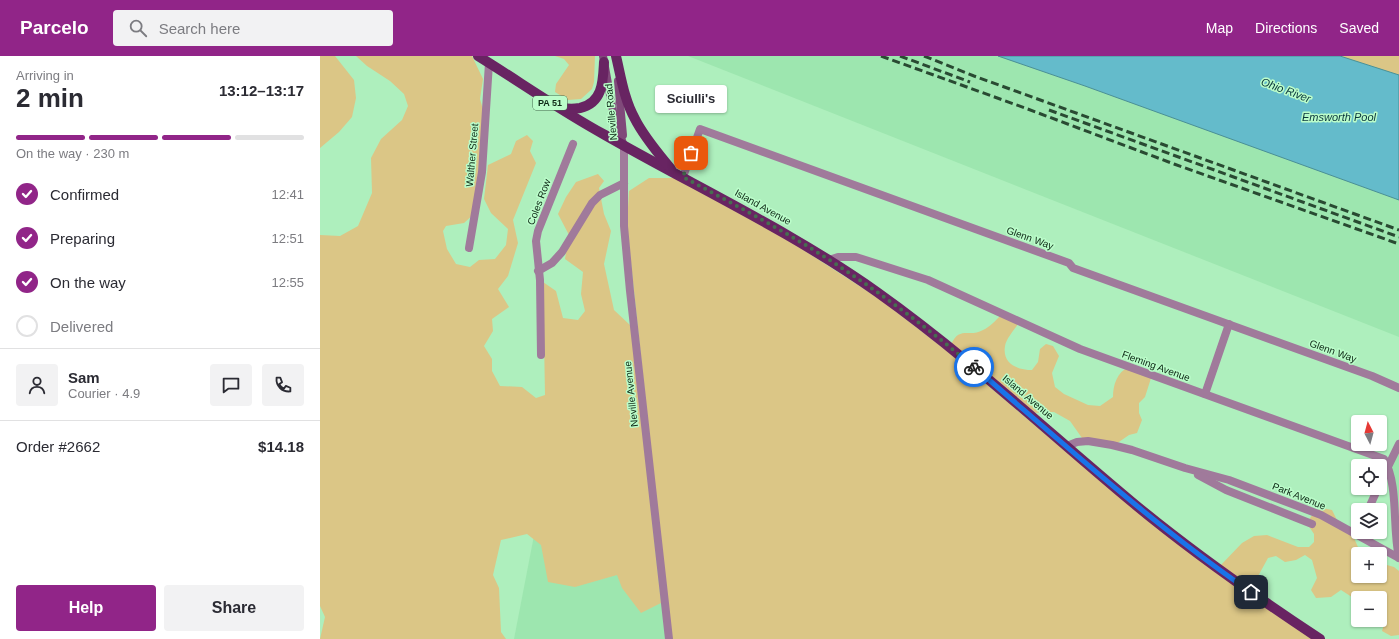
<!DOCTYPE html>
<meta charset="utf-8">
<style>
:root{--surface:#fff;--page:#f2f2f3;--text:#2b2b33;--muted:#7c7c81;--line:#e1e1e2;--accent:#912588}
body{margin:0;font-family:Helvetica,sans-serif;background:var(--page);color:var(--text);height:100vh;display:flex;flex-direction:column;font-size:15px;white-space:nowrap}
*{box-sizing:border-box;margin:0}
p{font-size:13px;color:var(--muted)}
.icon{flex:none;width:22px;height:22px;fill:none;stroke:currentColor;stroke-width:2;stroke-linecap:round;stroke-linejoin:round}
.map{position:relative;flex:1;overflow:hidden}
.details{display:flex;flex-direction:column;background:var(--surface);width:320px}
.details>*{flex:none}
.needle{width:26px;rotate:354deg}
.controls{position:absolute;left:1031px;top:359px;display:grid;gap:8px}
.controls a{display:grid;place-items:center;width:36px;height:36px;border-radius:4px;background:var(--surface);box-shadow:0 1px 3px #0004;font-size:20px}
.pin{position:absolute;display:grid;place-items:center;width:34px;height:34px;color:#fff;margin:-17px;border-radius:8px;box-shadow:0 2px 6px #0006}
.courier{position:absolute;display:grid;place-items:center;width:40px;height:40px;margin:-20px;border:3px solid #1a73e8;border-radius:50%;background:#fff;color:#222;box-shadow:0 1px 5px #0007}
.bubble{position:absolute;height:28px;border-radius:4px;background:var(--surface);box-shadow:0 1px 3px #0004;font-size:13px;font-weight:700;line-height:28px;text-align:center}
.summary em{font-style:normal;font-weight:700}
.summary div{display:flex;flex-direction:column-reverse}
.summary{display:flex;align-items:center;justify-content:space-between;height:68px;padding:0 16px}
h1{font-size:26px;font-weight:700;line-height:30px}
.bar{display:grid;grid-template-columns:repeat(4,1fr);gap:6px 4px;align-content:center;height:48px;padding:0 16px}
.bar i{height:5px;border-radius:3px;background:var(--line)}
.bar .active{background:var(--accent)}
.bar p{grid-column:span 4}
.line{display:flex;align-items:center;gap:10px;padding:0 16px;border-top:1px solid var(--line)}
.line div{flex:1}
.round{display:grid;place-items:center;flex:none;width:42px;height:42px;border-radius:4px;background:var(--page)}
ol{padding:0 16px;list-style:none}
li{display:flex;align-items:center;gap:12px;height:44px}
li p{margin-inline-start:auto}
li .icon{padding:4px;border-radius:50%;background:var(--accent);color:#fff;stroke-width:4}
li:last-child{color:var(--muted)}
li i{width:22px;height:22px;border:2px solid var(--line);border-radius:50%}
.primary-button{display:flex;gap:8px;margin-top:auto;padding:8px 16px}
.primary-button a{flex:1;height:46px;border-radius:4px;background:var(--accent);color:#fff;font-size:16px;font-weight:700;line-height:46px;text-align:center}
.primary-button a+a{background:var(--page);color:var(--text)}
header{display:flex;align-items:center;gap:24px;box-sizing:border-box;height:56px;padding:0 20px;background:var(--accent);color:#fff}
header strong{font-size:19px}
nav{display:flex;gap:22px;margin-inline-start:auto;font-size:14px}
.search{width:280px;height:36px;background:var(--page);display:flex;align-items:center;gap:10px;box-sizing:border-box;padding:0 14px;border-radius:4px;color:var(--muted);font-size:15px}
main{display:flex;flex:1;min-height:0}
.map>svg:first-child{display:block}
.built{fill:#9de6af}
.green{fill:#dbc686}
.water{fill:#64bbcb;stroke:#4a8f95}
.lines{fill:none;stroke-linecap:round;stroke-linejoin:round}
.minor{stroke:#a07a9b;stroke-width:8}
.tertiary{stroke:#a07a9b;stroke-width:8}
.secondary{stroke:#80497a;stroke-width:8}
.primary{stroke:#682462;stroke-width:10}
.rail{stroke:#294a32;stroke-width:3;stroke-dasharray:8 4;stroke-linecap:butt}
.done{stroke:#466e50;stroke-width:4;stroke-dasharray:0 7.2}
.route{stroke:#1a73e8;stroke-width:5}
.labels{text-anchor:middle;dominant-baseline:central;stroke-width:3;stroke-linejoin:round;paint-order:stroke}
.shield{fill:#bbfdca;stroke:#42694c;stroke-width:1}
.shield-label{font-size:9px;font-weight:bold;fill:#0e2916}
.street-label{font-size:10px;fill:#0e2916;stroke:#bbfdca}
.water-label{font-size:11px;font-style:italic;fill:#09353c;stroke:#bbfdca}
</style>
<header>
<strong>Parcelo</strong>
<div class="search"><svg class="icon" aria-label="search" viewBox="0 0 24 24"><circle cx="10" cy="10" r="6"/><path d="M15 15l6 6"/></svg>Search here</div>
<nav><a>Map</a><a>Directions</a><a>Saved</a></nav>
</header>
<main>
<section class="details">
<div class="summary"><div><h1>2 min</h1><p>Arriving in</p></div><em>13:12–13:17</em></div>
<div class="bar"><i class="active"></i><i class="active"></i><i class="active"></i><i></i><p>On the way · 230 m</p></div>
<ol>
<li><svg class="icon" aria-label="check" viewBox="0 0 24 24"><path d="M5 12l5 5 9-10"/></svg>Confirmed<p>12:41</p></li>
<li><svg class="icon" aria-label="check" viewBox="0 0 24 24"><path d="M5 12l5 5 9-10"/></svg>Preparing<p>12:51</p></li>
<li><svg class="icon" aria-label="check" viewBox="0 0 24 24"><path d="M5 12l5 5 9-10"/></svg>On the way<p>12:55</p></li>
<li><i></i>Delivered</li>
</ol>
<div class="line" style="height:72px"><a class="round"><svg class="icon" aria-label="person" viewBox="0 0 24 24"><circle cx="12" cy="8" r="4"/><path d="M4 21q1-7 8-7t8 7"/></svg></a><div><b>Sam</b><p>Courier · 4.9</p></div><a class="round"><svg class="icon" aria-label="chat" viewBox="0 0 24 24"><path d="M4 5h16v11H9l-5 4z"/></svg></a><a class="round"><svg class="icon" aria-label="phone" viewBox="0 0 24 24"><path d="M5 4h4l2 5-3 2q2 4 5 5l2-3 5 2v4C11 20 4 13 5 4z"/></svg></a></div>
<div class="line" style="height:52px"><div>Order #2662</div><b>$14.18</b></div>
<div class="primary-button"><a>Help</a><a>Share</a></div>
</section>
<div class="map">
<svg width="1079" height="583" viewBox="0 0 1079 583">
<rect width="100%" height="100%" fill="#aeefbd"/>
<!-- built -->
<g class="built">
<polygon points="368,0 678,0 765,30 1079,144 1079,281"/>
<polygon points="315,281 349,583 194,583 251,288"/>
<polygon points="1079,388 1079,502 1068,408"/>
</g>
<!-- green -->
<g class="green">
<polygon points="0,0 15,0 34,24 36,42 32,61 19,76 0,92"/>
<polygon points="36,0 152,0 163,23 160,43 164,57 154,158 144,167 126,170 123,175 127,193 136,208 150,211 159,204 175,203 186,189 188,173 171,157 164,143 168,109 191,98 196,85 207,79 213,85 210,95 216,107 193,164 198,187 188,220 178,233 189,251 172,263 173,275 164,290 172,303 172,315 180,330 202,331 216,342 225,339 223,226 236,235 243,262 258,264 265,255 261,238 263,216 245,203 249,179 238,158 246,141 256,126 278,118 284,125 279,132 284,158 291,175 284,208 294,254 311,270 341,547 321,557 302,532 297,519 255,531 228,526 221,489 207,478 181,484 173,519 179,532 181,576 186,583 0,583 5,561 0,550 0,179 20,180 38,170 52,137 51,102 61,83 82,64 88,50 84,38 70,25 47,10"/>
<polygon points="235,0 275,0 274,26 272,33 261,43 248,44 235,36 236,28 249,9 244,3"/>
<polygon points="1020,0 1079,0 1079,19"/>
<polygon points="329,122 355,122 451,173 561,244 627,295 803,444 993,583 351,583 307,169 309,135"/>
<path d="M681,259L698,268C694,274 686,283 685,290C682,308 698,314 712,314L718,306L720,293L726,288L733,290L739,300L732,317L735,331L744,338L768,349L780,350L793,341C793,329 797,316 809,311L832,319L825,341L819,347V357L822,364L817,377L809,379L796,388L762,382L750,365L734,356L712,357L631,289C639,269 650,282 663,274C670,271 676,264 681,259Z"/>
<path d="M1002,452L1012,454L1020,470L1034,482L1041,498H1038V520H1060V507L1074,511L1079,515V579L1071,580L1062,575L1065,565L1063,554L1060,553V542H1038V545L1021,534L1011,541L996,542L991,534L997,522L992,504L985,499L976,504L965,506L956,500L948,502L931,533L899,511L922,487L934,480L947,479L978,491H989L994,486V478L988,469C989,460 994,457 1002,452Z"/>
</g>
<!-- water -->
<polygon class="water" points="678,0 1020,0 1079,19 1079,144 765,30"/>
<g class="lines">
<!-- minor -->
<g class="minor">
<polyline points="363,121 380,73 749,207 753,212 1052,320 1079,332"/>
<polyline points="149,192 162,116 169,7"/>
<path d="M509,204L518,201H536L608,224L760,293L1064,403C1079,430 1072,470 1079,502"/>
<polyline points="218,215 232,207 242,196 272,147 280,139 304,127"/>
<polyline points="221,299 220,224 216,185 218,175 253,88"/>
<polyline points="885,338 909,268"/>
<polyline points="747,390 757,386 768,385 792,389 812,394 865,412 909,424 1001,459 1079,502"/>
<polyline points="878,419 906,434 992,468"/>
<polyline points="1060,427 1079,388"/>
<polyline points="1048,454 1058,432"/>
</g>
<!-- tertiary -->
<polyline class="tertiary" points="304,90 304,170 310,235 349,583"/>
<!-- secondary -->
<g class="secondary">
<polyline points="283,0 295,66 304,90"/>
<polyline points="298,25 303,79"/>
</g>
<!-- primary -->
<g class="primary">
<path d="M158,0C200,26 241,55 285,79C376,131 471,175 557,236C647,300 728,376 812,446C872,496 935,540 1000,583"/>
<path d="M296,0C301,21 304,43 315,63C324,81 338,97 351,113"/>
<path d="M242,51C248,54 254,53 260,52C283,47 283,25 284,6"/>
</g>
<!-- rail -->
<g class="rail">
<polyline points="561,0 705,52 854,108 1079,188"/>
<polyline points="580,0 650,26"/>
<polyline points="604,0 654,20 1079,174"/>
<polyline points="729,54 1079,181"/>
</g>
</g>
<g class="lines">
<!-- done -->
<path class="done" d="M371,97L363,121C393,137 423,153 453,170C524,210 591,258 654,311"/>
<!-- route -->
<path class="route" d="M654,311C744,388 833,469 931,536"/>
</g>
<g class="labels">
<!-- shield labels -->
<rect class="shield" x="213" y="40" width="34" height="14" rx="3"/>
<g class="shield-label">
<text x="230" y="47">PA 51</text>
</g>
<!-- street labels -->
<g class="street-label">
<text transform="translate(291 56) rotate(-95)">Neville Road</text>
<text transform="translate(152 99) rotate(-85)">Walther Street</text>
<text transform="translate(219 146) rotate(-69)">Coles Row</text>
<text transform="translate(443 151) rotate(29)">Island Avenue</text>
<text transform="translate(710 182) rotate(20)">Glenn Way</text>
<text transform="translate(1013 295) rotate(20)">Glenn Way</text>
<text transform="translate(836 310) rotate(20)">Fleming Avenue</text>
<text transform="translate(311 338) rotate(-96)">Neville Avenue</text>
<text transform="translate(708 341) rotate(40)">Island Avenue</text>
<text transform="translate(979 440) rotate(22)">Park Avenue</text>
</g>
<!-- water labels -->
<g class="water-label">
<text transform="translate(966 34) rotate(20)">Ohio River</text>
<text x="1019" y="61">Emsworth Pool</text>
</g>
</g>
</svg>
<div class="controls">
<a><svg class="needle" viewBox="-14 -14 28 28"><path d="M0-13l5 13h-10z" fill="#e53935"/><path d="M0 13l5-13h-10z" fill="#7c7c81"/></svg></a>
<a><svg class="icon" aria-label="locate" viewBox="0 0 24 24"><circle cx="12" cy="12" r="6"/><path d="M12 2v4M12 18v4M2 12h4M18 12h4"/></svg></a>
<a><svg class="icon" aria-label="layers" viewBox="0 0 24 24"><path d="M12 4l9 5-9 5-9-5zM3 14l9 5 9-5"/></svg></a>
<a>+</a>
<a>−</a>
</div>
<div class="pin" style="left:371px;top:97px;background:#ea580c"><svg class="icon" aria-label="bag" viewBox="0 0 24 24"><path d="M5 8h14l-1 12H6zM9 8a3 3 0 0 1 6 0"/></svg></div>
<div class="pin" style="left:931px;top:536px;background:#1f2937"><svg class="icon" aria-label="home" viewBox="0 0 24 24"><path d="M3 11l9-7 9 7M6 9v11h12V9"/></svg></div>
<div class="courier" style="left:654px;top:311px"><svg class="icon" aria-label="bike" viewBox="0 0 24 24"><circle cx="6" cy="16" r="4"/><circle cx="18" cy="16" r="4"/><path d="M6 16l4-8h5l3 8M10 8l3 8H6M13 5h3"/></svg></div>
<div class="bubble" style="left:335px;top:29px;width:72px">Sciulli's</div>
</div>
</main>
